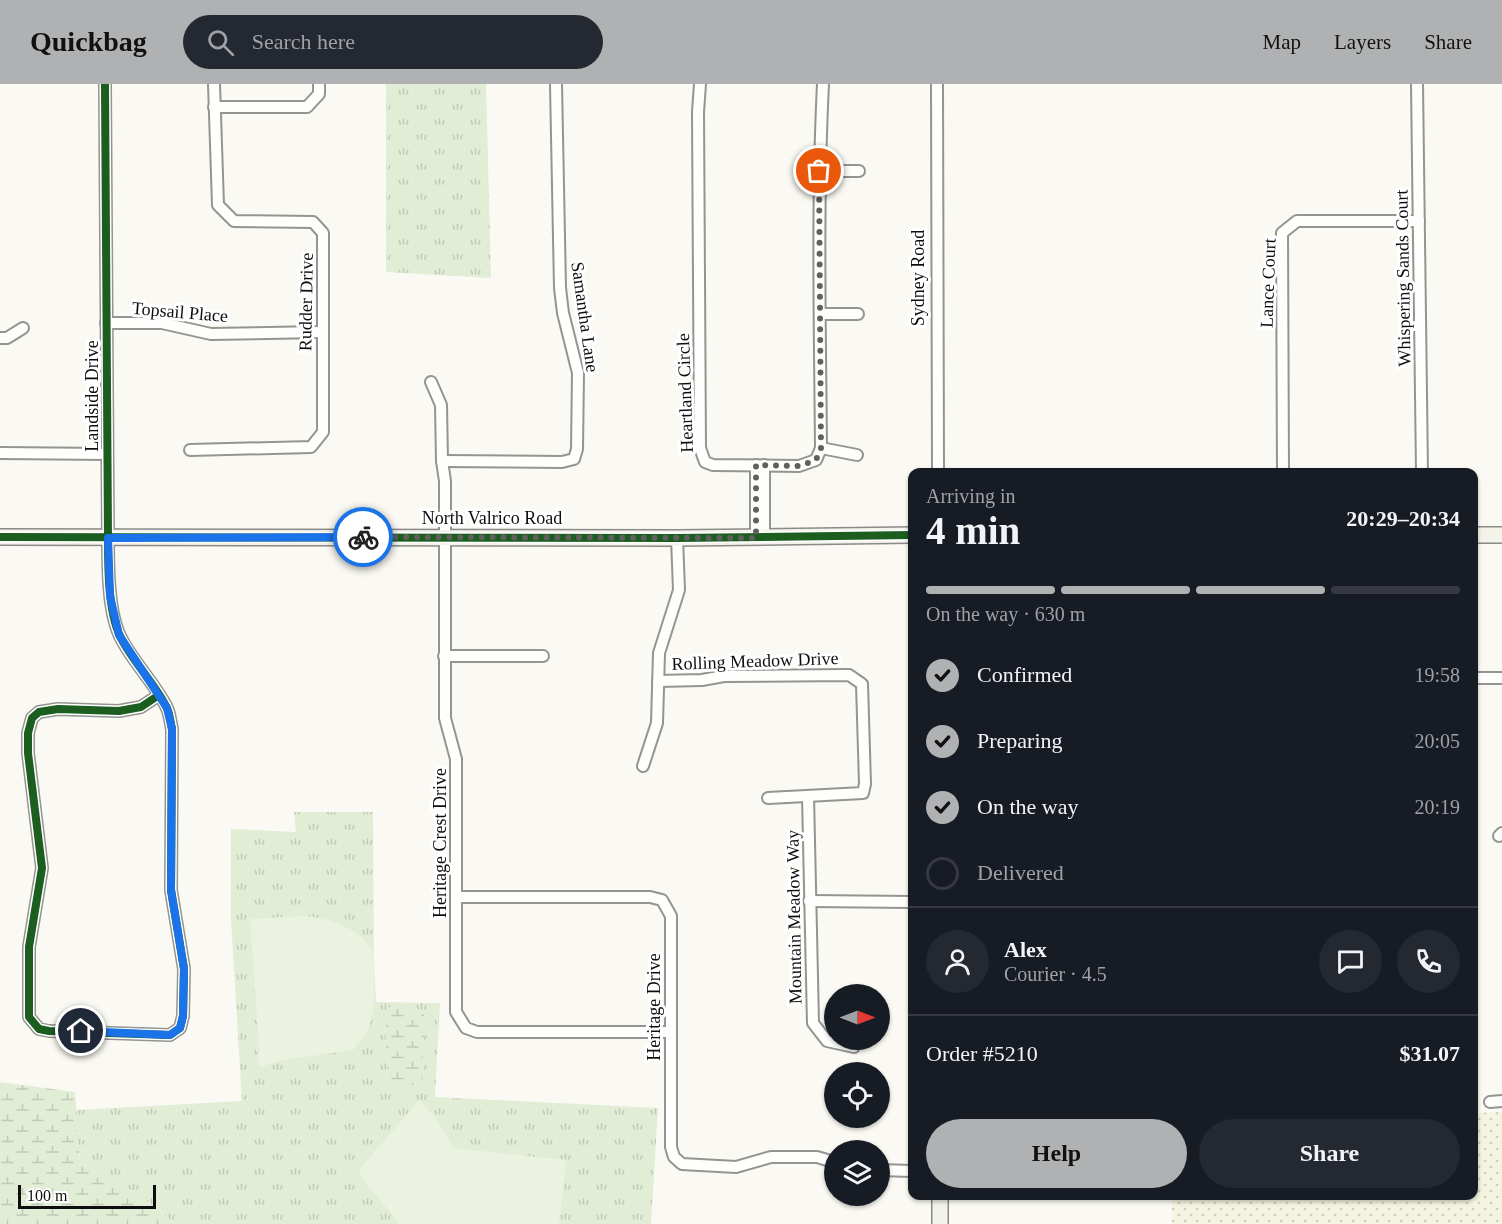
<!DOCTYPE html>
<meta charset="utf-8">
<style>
:root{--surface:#171b24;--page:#242831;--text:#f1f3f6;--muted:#9ea1a6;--line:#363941;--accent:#b0b1b2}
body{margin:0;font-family:Georgia,serif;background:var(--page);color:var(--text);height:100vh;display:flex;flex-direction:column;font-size:22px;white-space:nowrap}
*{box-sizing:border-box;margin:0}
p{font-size:20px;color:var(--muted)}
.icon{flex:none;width:33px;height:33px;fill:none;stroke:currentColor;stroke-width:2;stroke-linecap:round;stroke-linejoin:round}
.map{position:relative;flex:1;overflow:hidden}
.side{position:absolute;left:908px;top:384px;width:570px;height:732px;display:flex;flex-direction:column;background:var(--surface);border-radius:12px;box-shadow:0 2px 4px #0004}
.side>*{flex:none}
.needle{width:39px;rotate:90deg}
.fabs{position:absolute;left:824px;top:900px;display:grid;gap:12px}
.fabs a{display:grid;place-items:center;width:66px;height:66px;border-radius:50%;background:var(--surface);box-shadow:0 2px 4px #0004;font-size:30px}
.scale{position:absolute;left:18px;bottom:15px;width:138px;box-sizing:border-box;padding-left:6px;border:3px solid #0e0e0e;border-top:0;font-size:16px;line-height:21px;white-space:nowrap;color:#0e0e0e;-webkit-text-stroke:4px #fff;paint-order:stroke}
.pin{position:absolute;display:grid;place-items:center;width:51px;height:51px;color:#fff;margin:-26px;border:3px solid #fff;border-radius:50%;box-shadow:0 2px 6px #0007}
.courier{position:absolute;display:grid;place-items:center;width:60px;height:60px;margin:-30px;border:4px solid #1a73e8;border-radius:50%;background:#fff;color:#222;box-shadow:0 2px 8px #0007}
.head em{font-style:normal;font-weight:600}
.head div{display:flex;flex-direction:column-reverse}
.head{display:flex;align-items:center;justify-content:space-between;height:102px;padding:0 18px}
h1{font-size:39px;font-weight:600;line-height:45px}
.bar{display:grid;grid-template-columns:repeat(4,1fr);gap:9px 6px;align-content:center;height:72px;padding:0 18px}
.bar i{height:8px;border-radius:4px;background:var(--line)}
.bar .on{background:var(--accent)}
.bar p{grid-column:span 4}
.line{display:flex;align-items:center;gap:15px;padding:0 18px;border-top:2px solid var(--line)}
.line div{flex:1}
.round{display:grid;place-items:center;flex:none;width:63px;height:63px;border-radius:32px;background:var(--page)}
ol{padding:0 18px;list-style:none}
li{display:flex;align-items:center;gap:18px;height:66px}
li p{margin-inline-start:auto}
li .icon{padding:6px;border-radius:50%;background:var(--accent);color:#111;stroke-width:4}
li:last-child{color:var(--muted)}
li i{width:33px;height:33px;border:3px solid var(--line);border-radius:50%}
.action{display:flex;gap:12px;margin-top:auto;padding:12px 18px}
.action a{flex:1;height:69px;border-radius:36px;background:var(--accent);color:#111;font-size:24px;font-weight:600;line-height:69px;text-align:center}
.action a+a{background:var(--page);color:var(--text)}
header{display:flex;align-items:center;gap:36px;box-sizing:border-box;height:84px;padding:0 30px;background:var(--accent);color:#111}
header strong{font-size:28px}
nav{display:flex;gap:33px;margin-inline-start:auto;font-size:21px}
.search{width:420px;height:54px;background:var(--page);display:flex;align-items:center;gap:15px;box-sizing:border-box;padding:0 21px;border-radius:33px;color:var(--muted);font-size:22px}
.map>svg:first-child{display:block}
.farmland{fill:url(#farmland-dots)}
.wetland{fill:url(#wetland-marsh)}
.park{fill:url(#park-tufts);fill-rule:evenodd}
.pitch{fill:#ebf2df}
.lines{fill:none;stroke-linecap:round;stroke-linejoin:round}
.street-casing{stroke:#949491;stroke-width:14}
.secondary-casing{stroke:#8b8a88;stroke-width:18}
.street{stroke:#fefefd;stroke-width:10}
.secondary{stroke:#f4f3ea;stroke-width:15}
.cycleway-casing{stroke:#fff;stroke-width:11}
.cycleway{stroke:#1b5e20;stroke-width:8}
.done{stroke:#61605e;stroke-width:6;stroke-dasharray:0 10.8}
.route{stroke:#1a73e8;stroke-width:8}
.labels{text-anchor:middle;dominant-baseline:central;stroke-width:6;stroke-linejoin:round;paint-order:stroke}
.street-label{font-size:18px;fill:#0e0e0e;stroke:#fff}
</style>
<header>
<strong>Quickbag</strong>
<div class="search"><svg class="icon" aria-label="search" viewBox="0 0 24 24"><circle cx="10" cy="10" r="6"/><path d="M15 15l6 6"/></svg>Search here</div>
<nav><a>Map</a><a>Layers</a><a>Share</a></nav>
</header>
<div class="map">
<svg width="1502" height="1140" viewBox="0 0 1502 1140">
<defs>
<pattern id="farmland-dots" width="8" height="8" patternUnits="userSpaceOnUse" patternTransform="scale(1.5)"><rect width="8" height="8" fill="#f4f4e1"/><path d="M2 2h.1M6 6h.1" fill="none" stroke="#d0d0c0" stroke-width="1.8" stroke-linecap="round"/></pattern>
<pattern id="wetland-marsh" width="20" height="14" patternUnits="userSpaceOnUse" patternTransform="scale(1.5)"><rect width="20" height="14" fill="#e2edd6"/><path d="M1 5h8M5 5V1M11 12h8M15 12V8" fill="none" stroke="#c1cab6"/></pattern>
<pattern id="park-tufts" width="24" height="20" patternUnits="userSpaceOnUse" patternTransform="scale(1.5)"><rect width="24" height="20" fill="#e2edd6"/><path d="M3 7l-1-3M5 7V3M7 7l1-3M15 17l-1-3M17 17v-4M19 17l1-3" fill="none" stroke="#c1cab6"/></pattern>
</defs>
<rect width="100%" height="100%" fill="#faf9f3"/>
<!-- farmland -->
<polygon class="farmland" points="1502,1028 1502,1140 1172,1140 1172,1112 1473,1112 1473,1029"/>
<!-- wetland -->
<g class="wetland">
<polygon points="388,923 414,923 425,930 423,998 418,1001 393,1002 387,996 385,929"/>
<polygon points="0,998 75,1008 80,1079 144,1114 175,1140 0,1140"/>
</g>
<!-- park -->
<g class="park">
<polygon points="386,0 486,0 491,194 386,188"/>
<path d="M294,728H373L374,876L376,918L440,919L435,1013L658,1024L651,1140H175L144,1114L80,1079L76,1026L242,1017L231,836V745L296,748ZM389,923H414L424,929L423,998L418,1001L393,1002L387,996L385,929Z"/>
</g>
<!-- pitch -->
<g class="pitch">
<path d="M308,832C330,835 366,846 373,870C376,879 374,893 374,903C374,934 373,941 353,966L278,977L261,983L258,978L259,962L250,835Z"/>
<path d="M419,1016C434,1030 445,1045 452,1064L566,1076L559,1140H400L361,1093L360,1085Z"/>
</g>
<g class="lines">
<!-- street casing -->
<g class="street-casing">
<g id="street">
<path d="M105,0L108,454C108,482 108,527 120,552C132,577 153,597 166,622C170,629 170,637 172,645L171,806L184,885L183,932L180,944L170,951L49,947L39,945L29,933V863L42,784L28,669V649L32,634L39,628L58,625L119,627L141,623L159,611"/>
<path d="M700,0L698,28L700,364L705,378L713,381L799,382L816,376L821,364C820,242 817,121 823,0"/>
<polyline points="937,0 938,388"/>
<polyline points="1417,0 1422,388"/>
<polyline points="214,23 307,23 319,10 319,0"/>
<polyline points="819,87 859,87"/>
<polyline points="820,230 858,230"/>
<polyline points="106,239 162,239 211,250 322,248"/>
<polyline points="0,254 7,254 23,244"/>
<polyline points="431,298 441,321 442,377 445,397 445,634 456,675 456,928 466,944 477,948 671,948"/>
<polyline points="821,364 857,371"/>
<polyline points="190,366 311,363 323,348 323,149 313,138 234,137 218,121 214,0"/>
<polyline points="0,369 107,370"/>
<polyline points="442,377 562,378 574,375 577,365 578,289 563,229 560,204 556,0"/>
<polyline points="1283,388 1282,149 1297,137 1419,137"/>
<polyline points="756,454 756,381"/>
<polyline points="764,454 764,381"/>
<polyline points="444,572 543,572"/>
<polyline points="1473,594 1502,594"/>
<polyline points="658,597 702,596 724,592 849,591 862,600 865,700 863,709 768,714"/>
<polyline points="643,682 657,639 659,569 679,506 677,454"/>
<polyline points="808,712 813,939 827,957 854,963"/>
<polyline points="1499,752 1502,749"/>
<polyline points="456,813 650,813 662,816 671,832 671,1063 674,1073 682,1080 736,1083 771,1073 817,1073 834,1078"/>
<polyline points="809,817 912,818"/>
<polyline points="1490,1018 1502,1017"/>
<polyline points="879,1086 912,1087"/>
</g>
</g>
<!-- secondary casing -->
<g class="secondary-casing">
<g id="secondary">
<polyline points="1473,451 1502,451"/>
<polyline points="0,453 677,454 912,451"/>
<polyline points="940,1140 940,1112"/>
</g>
</g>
<!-- street -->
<use href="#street" class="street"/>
<!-- secondary -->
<use href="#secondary" class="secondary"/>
<!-- cycleway casing -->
<g class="cycleway-casing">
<g id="cycleway">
<path d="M105,0L108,454C108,482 108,527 120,552C132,577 153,597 166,622C170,629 170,637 172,645L171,806L184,885L183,932L180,944L170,951L49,947L39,945L29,933V863L42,784L28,669V649L32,634L39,628L58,625L119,627L141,623L159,611"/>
<polyline points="0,453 677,454 912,451"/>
</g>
</g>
<!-- cycleway -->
<use href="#cycleway" class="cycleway"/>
</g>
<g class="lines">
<!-- done -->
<polyline class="done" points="363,453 756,454 756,381 799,382 816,376 821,364 819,87"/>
<!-- route -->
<polyline class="route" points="81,947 170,951 180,944 183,932 184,885 171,806 172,645 167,624 119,551 110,512 108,454 363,453"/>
</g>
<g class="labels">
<!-- street labels -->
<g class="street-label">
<text transform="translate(918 194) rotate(-90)">Sydney Road</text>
<text transform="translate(1403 194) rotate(-91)">Whispering Sands Court</text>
<text transform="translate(1268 199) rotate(-88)">Lance Court</text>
<text transform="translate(306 218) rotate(-89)">Rudder Drive</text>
<text transform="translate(180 228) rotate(5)">Topsail Place</text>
<text transform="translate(585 233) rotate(82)">Samantha Lane</text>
<text transform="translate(685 309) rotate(-92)">Heartland Circle</text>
<text transform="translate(92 312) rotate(-90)">Landside Drive</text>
<text x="492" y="434">North Valrico Road</text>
<text transform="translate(755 577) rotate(-2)">Rolling Meadow Drive</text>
<text transform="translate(440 759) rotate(-90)">Heritage Crest Drive</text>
<text transform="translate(794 833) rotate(-91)">Mountain Meadow Way</text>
<text transform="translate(654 923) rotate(-90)">Heritage Drive</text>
</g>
</g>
</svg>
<div class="fabs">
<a><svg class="needle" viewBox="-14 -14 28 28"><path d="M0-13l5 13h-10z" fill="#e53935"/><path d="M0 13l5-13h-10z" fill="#9ea1a6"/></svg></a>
<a><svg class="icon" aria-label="locate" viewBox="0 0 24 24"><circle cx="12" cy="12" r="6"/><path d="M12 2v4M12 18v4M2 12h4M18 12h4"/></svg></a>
<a><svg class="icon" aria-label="layers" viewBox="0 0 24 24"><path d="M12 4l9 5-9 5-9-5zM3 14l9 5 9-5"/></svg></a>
</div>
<div class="scale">100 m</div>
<div class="pin" style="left:819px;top:87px;background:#ea580c"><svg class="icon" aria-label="bag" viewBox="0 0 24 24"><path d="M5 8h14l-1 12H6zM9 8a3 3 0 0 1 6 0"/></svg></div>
<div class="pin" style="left:81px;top:947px;background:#1f2937"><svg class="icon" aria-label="home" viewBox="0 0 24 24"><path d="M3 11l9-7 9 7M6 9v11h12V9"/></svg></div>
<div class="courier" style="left:363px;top:453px"><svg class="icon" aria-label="bike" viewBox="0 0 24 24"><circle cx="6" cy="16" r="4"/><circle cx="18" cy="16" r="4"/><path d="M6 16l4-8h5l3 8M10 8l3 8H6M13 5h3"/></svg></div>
<section class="side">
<div class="head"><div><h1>4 min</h1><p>Arriving in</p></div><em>20:29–20:34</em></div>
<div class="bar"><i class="on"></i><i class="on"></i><i class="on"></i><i></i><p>On the way · 630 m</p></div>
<ol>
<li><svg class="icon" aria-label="check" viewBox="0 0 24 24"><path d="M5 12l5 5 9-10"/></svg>Confirmed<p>19:58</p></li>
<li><svg class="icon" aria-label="check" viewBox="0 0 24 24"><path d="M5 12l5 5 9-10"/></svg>Preparing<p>20:05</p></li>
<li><svg class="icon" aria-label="check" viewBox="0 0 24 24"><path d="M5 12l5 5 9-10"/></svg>On the way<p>20:19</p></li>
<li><i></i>Delivered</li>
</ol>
<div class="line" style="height:108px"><a class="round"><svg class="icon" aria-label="person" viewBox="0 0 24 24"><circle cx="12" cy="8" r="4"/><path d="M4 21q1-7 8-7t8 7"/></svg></a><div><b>Alex</b><p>Courier · 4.5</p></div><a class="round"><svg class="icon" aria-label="chat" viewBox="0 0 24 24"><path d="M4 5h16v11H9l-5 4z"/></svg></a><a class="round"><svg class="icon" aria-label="phone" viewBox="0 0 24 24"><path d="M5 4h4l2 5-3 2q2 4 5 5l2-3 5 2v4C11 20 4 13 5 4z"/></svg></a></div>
<div class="line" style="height:78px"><div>Order #5210</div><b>$31.07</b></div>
<div class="action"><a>Help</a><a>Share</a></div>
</section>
</div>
